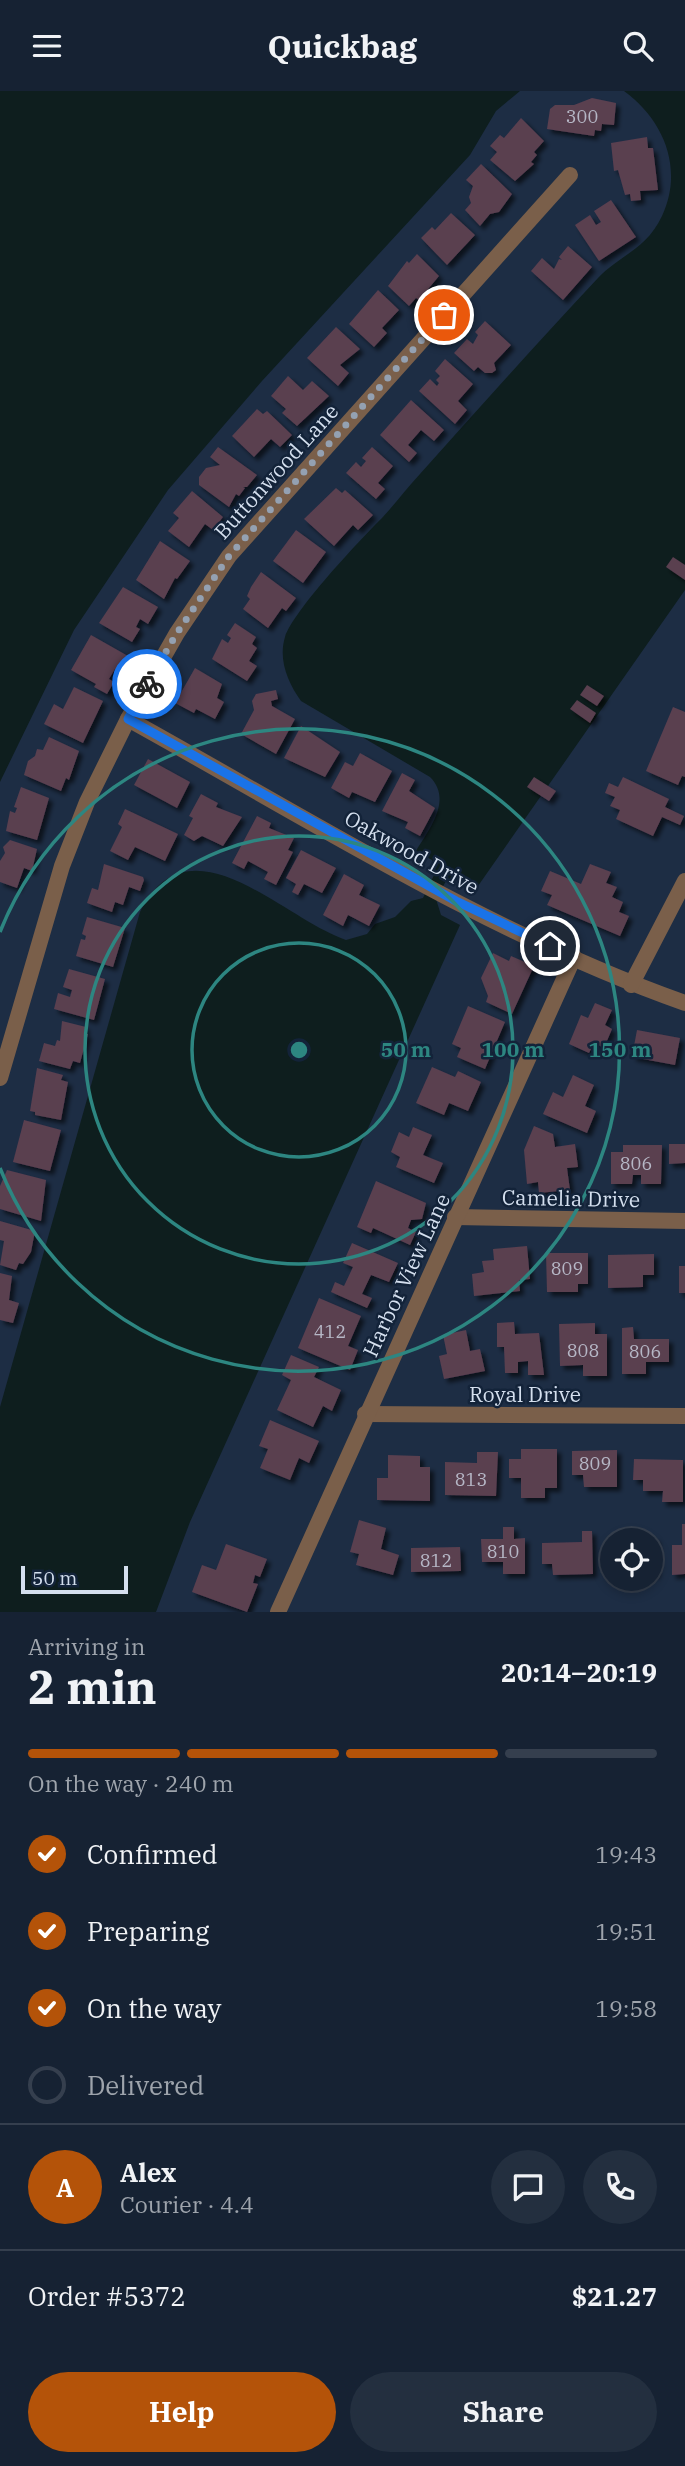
<!DOCTYPE html>
<meta charset="utf-8">
<style>
:root{--surface:#162233;--page:#232f3f;--text:#f1f3f6;--muted:#9ea4ac;--line:#353f4e;--accent:#b45309}
body{margin:0;font-family:"IBM Plex Serif",serif;background:var(--page);color:var(--text);height:100vh;display:flex;flex-direction:column;font-size:26px;white-space:nowrap}
*{box-sizing:border-box;margin:0}
p{font-size:23px;color:var(--muted)}
.icon{flex:none;width:38px;height:38px;fill:none;stroke:currentColor;stroke-width:2;stroke-linecap:round;stroke-linejoin:round}
.map{position:relative;height:1521px;overflow:hidden}
.panel{display:flex;flex-direction:column;background:var(--surface);flex:1}
.panel>*{flex:none}
.controls{position:absolute;left:600px;top:1437px;display:grid;gap:14px}
.controls a{display:grid;place-items:center;width:63px;height:63px;border-radius:50%;background:var(--surface);box-shadow:0 4px 10px #0003,0 0 0 2px var(--line);font-size:35px}
.scale{position:absolute;left:21px;bottom:18px;width:107px;box-sizing:border-box;padding-left:7px;border:4px solid #d4dfee;border-top:0;font-size:19px;line-height:24px;white-space:nowrap;color:#d4dfee;-webkit-text-stroke:5px #132339;paint-order:stroke}
.pin{position:absolute;display:grid;place-items:center;width:60px;height:60px;color:#fff;margin:-30px;border:4px solid #fff;border-radius:50%;box-shadow:0 2px 7px #0007}
.courier{position:absolute;display:grid;place-items:center;width:70px;height:70px;margin:-35px;border:5px solid #1a73e8;border-radius:50%;background:#fff;color:#222;box-shadow:0 2px 9px #0007}
.headline em{font-style:normal;font-weight:700}
.headline div{display:flex;flex-direction:column-reverse}
.headline{display:flex;align-items:center;justify-content:space-between;height:119px;padding:0 28px}
h1{font-size:46px;font-weight:700;line-height:52px}
.bar{display:grid;grid-template-columns:repeat(4,1fr);gap:10px 7px;align-content:center;height:84px;padding:0 28px}
.bar i{height:9px;border-radius:5px;background:var(--line)}
.bar .on{background:var(--accent)}
.bar p{grid-column:span 4}
.line{display:flex;align-items:center;gap:18px;padding:0 28px;border-top:2px solid var(--line)}
.line div{flex:1}
.round{display:grid;place-items:center;flex:none;width:74px;height:74px;border-radius:37px;background:var(--page)}
ol{padding:0 28px;list-style:none}
li{display:flex;align-items:center;gap:21px;height:77px}
li p{margin-inline-start:auto}
li .icon{padding:7px;border-radius:50%;background:var(--accent);color:#fff;stroke-width:4}
li:last-child{color:var(--muted)}
li i{width:38px;height:38px;border:4px solid var(--line);border-radius:50%}
.primary-button{display:flex;gap:14px;margin-top:auto;padding:14px 28px}
.primary-button a{flex:1;height:80px;border-radius:42px;background:var(--accent);color:#fff;font-size:28px;font-weight:700;line-height:80px;text-align:center}
.primary-button a+a{background:var(--page);color:var(--text)}
header{display:flex;justify-content:space-between;align-items:center;height:91px;padding:0 28px;background:var(--surface);font-size:32px;font-weight:700}
.map>svg:first-child{display:block}
.water{fill:#0e1e1e}
.building{fill:#5a3f50;filter:url(#shadow)}
.lines{fill:none;stroke-linecap:round;stroke-linejoin:round}
.street{stroke:#7a5f4a;stroke-width:16}
.done{stroke:#94a1b2;stroke-width:7;stroke-dasharray:0 12.6}
.route{stroke:#1a73e8;stroke-width:9}
.ring{fill:none;stroke:#2d8681;stroke-width:3.5}
.labels{text-anchor:middle;dominant-baseline:central;stroke-width:5;stroke-linejoin:round;paint-order:stroke}
.number-label{font-size:18px;fill:#b6b7c6}
.street-label{font-size:21px;fill:#d4dfee;stroke:#132339}
.centre{fill:#2d8681;stroke:#132339;stroke-width:3.5}
.ring-label{font-size:21px;text-anchor:middle;font-weight:bold;fill:#2d8681;stroke:#132339;stroke-width:5;stroke-linejoin:round;paint-order:stroke}
</style>
<header><svg class="icon" aria-label="menu" viewBox="0 0 24 24"><path d="M4 6h16M4 12h16M4 18h16"/></svg>Quickbag<svg class="icon" aria-label="search" viewBox="0 0 24 24"><circle cx="10" cy="10" r="6"/><path d="M15 15l6 6"/></svg></header>
<div class="map">
<svg width="685" height="1521" viewBox="0 0 685 1521">
<defs>
<filter id="shadow"><feDropShadow dx="4" dy="4" stdDeviation="2" flood-color="#0009"/></filter>
</defs>
<rect width="100%" height="100%" fill="#1d2d44"/>
<!-- water -->
<g class="water">
<polygon points="0,0 520,0 496,20 470,64 262,290 168,399 74,539 0,691"/>
<path d="M624,0H685V499L478,795L460,787L446,790L436,808L441,824L460,834L190,1431L156,1521H0V1316L140,821C189,723 283,828 346,849L367,843L375,833L395,826L411,810L423,807L435,782L432,769L416,760C429,738 453,709 430,686L301,610C288,592 278,569 285,546C294,519 359,450 382,427C395,413 407,397 420,383C479,317 538,251 598,187C621,163 646,159 662,125C684,78 664,29 624,0Z"/>
</g>
<!-- building -->
<g class="building">
<polygon points="592,7 616,12 614,34 602,33 601,40 595,39 594,45 547,38 550,18 555,14 574,14"/>
<polygon points="521,27 544,50 534,61 537,64 531,71 534,73 515,90 490,69 497,61 490,55 500,44 504,47"/>
<polygon points="647,46 648,57 653,57 658,99 640,100 641,109 631,110 630,103 625,104 618,79 614,80 611,52"/>
<polygon points="481,73 512,103 499,121 490,123 480,135 465,119 471,112 469,106 473,95 466,89"/>
<polygon points="611,109 636,146 599,170 575,134 590,124 596,134 601,131 594,120"/>
<polygon points="451,122 475,144 447,174 421,147 432,136 435,139"/>
<polygon points="568,155 592,176 563,209 531,180 542,167 554,178 559,168 562,169 559,166"/>
<polygon points="417,163 439,185 419,209 416,207 409,215 388,195 407,170 409,172"/>
<polygon points="378,199 399,219 382,237 387,242 374,256 349,233"/>
<polygon points="485,230 511,254 494,272 496,279 492,282 485,282 478,276 474,280 454,262 467,248 473,253 478,244 475,241"/>
<polygon points="336,236 360,258 340,274 349,282 338,295 307,267"/>
<polygon points="445,268 473,293 458,310 467,319 455,333 419,300 430,288 437,295 439,292 436,289 440,285 435,280"/>
<polygon points="288,285 303,299 312,290 329,305 297,335 282,322 286,318 271,305"/>
<polygon points="411,309 444,339 434,350 421,339 408,354 417,362 409,371 380,344"/>
<polygon points="257,318 263,323 267,320 292,344 280,356 271,348 254,366 232,345"/>
<polygon points="218,356 257,384 247,396 243,396 245,397 239,405 236,403 229,416 199,394 199,386 206,377 220,374 210,366"/>
<polygon points="372,356 393,375 378,392 385,398 376,408 346,382 356,371 361,376 366,370 362,367"/>
<polygon points="336,397 342,402 345,399 373,424 358,439 353,434 334,455 304,428"/>
<polygon points="192,400 223,426 213,439 205,433 189,456 168,440 179,427 173,422"/>
<polygon points="296,439 326,461 303,492 273,470"/>
<polygon points="160,450 190,470 177,488 175,487 164,508 136,489"/>
<polygon points="673,466 685,474 685,489 666,476"/>
<polygon points="261,481 296,507 286,520 282,517 268,537 243,518 250,508 247,505 251,496"/>
<polygon points="123,496 158,516 148,533 140,528 136,536 140,538 132,551 99,532"/>
<polygon points="235,532 256,546 252,553 257,557 249,570 257,575 247,590 212,568 222,548 228,552 231,547 227,544"/>
<polygon points="91,544 128,565 119,581 115,578 109,588 114,591 107,603 94,596 96,593 71,579"/>
<polygon points="195,577 222,593 217,607 224,611 215,628 196,618 194,622 175,612"/>
<polygon points="587,594 604,605 597,615 580,604"/>
<polygon points="74,596 103,610 83,652 44,633 54,613 63,618"/>
<polygon points="276,599 278,608 271,610 272,615 295,628 276,663 241,643 254,619 252,610 256,603"/>
<polygon points="577,609 596,622 590,632 570,618"/>
<polygon points="673,616 685,621 685,686 682,685 678,694 646,680"/>
<polygon points="301,635 340,661 325,686 284,667"/>
<polygon points="49,646 79,660 69,689 66,687 61,700 24,684 28,670 35,665 37,658 43,659"/>
<polygon points="360,662 392,680 375,711 352,701 349,707 331,697 345,671 353,675"/>
<polygon points="148,668 190,691 177,717 134,694"/>
<polygon points="402,682 415,689 409,700 435,717 420,745 405,737 408,731 382,720"/>
<polygon points="534,686 556,700 549,710 527,696"/>
<polygon points="623,686 669,708 665,716 684,725 680,734 662,726 653,745 616,728 620,719 610,715 615,706 605,702 609,692 618,696"/>
<polygon points="21,696 49,707 37,749 6,740 10,720 15,722 17,717 14,716"/>
<polygon points="201,703 218,712 216,716 242,726 223,755 202,745 194,750 184,744 193,727 189,725"/>
<polygon points="125,718 178,743 165,770 135,756 128,769 110,760 122,736 118,733"/>
<polygon points="257,725 271,732 269,737 294,747 288,759 293,761 276,794 264,788 268,781 248,770 244,778 232,772"/>
<polygon points="10,749 37,758 32,780 24,777 17,797 0,791 0,770 5,762 3,756"/>
<polygon points="301,759 336,777 322,802 304,793 298,804 292,801 296,793 286,787"/>
<polygon points="104,773 143,786 144,789 140,800 129,796 123,814 115,811 112,821 87,812 92,797 98,799"/>
<polygon points="590,773 611,781 606,792 617,796 612,806 623,811 619,821 629,825 620,845 547,814 552,804 541,800 550,780 581,793"/>
<polygon points="344,783 364,794 359,804 380,814 369,835 348,824 343,835 323,824"/>
<polygon points="87,826 125,837 113,876 76,865 81,848 85,849 86,845 82,843"/>
<polygon points="493,862 509,870 511,865 534,875 512,923 486,911 488,905 481,887"/>
<polygon points="69,878 105,888 94,929 54,918 58,902 70,906 72,899 63,896"/>
<polygon points="595,912 612,919 605,934 612,938 604,957 594,952 589,962 569,953 581,924 588,927"/>
<polygon points="468,915 505,931 485,978 457,966 461,957 452,953"/>
<polygon points="62,930 86,936 84,943 88,943 80,972 73,970 70,978 39,970 44,952 55,955 57,949 60,950"/>
<polygon points="637,939 680,947 675,974 632,966"/>
<polygon points="432,976 455,986 458,980 481,991 468,1020 449,1012 444,1024 416,1012"/>
<polygon points="37,977 63,984 61,989 68,991 61,1029 35,1024 35,1021 30,1020"/>
<polygon points="573,984 594,994 585,1015 596,1020 587,1042 543,1023 553,1001 563,1006"/>
<polygon points="24,1029 61,1039 50,1080 13,1071"/>
<polygon points="534,1035 553,1043 555,1056 575,1053 578,1076 567,1077 570,1099 539,1102 538,1091 527,1093 524,1059"/>
<polygon points="413,1036 432,1044 423,1064 443,1072 434,1092 396,1076 400,1066 391,1061 399,1041 409,1046"/>
<polygon points="669,1053 685,1053 685,1072 669,1073"/>
<polygon points="623,1054 662,1054 661,1093 641,1093 641,1084 633,1084 632,1093 611,1093 611,1061 623,1061"/>
<polygon points="7,1079 46,1089 41,1130 0,1118 0,1095"/>
<polygon points="376,1090 426,1112 422,1128 411,1129 408,1137 416,1141 410,1154 373,1137 371,1142 357,1136"/>
<polygon points="0,1130 35,1140 31,1161 23,1173 19,1172 16,1179 0,1174 4,1150 0,1149"/>
<polygon points="352,1152 398,1172 389,1191 371,1184 362,1203 372,1207 367,1217 331,1201 335,1191 344,1195 353,1176 343,1172"/>
<polygon points="527,1155 530,1188 519,1189 520,1200 474,1205 472,1183 484,1181 482,1170 494,1169 493,1158"/>
<polygon points="546,1162 588,1162 588,1193 578,1193 578,1201 547,1201"/>
<polygon points="654,1163 654,1184 643,1184 643,1196 608,1197 608,1164"/>
<rect x="679" y="1175" width="6" height="27"/>
<polygon points="0,1182 12,1185 9,1209 19,1212 13,1232 0,1229"/>
<polygon points="319,1207 361,1225 348,1255 358,1259 350,1279 298,1257"/>
<polygon points="514,1231 515,1243 539,1242 544,1284 528,1284 528,1270 518,1271 518,1282 505,1282 504,1256 497,1256 497,1232"/>
<polygon points="595,1232 595,1243 607,1243 607,1285 583,1285 583,1274 560,1275 559,1233"/>
<polygon points="633,1236 634,1248 669,1248 669,1271 646,1271 646,1283 622,1283 622,1237"/>
<polygon points="466,1239 470,1260 480,1258 485,1280 444,1288 439,1265 447,1263 443,1244"/>
<polygon points="291,1264 319,1276 314,1286 341,1299 332,1320 323,1315 313,1336 277,1319 291,1289 282,1284"/>
<polygon points="270,1329 319,1350 309,1372 299,1367 290,1389 260,1377 268,1358 259,1355"/>
<polygon points="521,1358 557,1358 557,1397 545,1397 545,1407 521,1407 521,1387 509,1387 509,1368 521,1368"/>
<polygon points="617,1359 617,1396 584,1396 583,1384 572,1384 572,1360"/>
<polygon points="477,1361 498,1361 496,1405 445,1404 445,1371 477,1372"/>
<polygon points="388,1364 420,1365 420,1376 430,1376 430,1410 377,1409 377,1387 388,1387"/>
<polygon points="634,1368 683,1369 683,1411 662,1411 663,1400 643,1400 643,1389 633,1389"/>
<polygon points="359,1429 386,1437 381,1458 399,1464 393,1484 356,1474 359,1463 350,1461"/>
<polygon points="682,1433 685,1433 685,1483 672,1484 672,1454 682,1454"/>
<polygon points="503,1436 514,1436 514,1448 525,1447 525,1483 503,1483 503,1471 482,1471 481,1448 503,1448"/>
<polygon points="582,1440 592,1440 593,1483 553,1484 552,1473 542,1473 542,1452 582,1451"/>
<rect x="651" y="1447" width="5" height="36"/>
<polygon points="226,1453 267,1468 260,1486 255,1484 253,1492 258,1493 247,1521 192,1501 202,1474 216,1479"/>
<polygon points="460,1456 461,1480 411,1481 411,1457"/>
</g>
<g class="lines">
<!-- street -->
<g class="street">
<path d="M128,628C309,728 489,843 685,912"/>
<polyline points="631,894 685,790"/>
<polyline points="0,987 62,775 87,711 128,628 177,542 229,465 570,84"/>
<polyline points="455,1126 685,1130"/>
<polyline points="365,1323 685,1325"/>
<polyline points="278,1521 574,866"/>
</g>
</g>
<g class="lines">
<!-- done -->
<polyline class="done" points="147,593 177,542 229,465 444,224"/>
<!-- route -->
<polyline class="route" points="147,593 128,628 456,810 550,855"/>
</g>
<!-- distance rings -->
<g class="ring">
<circle cx="299" cy="959" r="107"/>
<circle cx="299" cy="959" r="214"/>
<path d="M0 841A321 321 0 1 1 0 1077"/>
</g>
<g class="labels">
<!-- number labels -->
<g class="number-label">
<text x="582" y="25">300</text>
<text x="636" y="1072">806</text>
<text x="567" y="1177">809</text>
<text x="330" y="1240">412</text>
<text x="583" y="1259">808</text>
<text x="645" y="1260">806</text>
<text x="595" y="1372">809</text>
<text x="471" y="1388">813</text>
<text x="503" y="1460">810</text>
<text x="436" y="1469">812</text>
</g>
<!-- street labels -->
<g class="street-label">
<text transform="translate(276 380) rotate(-48)">Buttonwood Lane</text>
<text transform="translate(412 761) rotate(29)">Oakwood Drive</text>
<text transform="translate(571 1107) rotate(1)">Camelia Drive</text>
<text transform="translate(406 1184) rotate(-65)">Harbor View Lane</text>
<text x="525" y="1303">Royal Drive</text>
</g>
</g>
<circle cx="299" cy="959" r="10" class="centre"/>
<g class="ring-label">
<text x="406" y="966">50 m</text>
<text x="513" y="966">100 m</text>
<text x="620" y="966">150 m</text>
</g>
</svg>
<div class="controls">
<a><svg class="icon" aria-label="locate" viewBox="0 0 24 24"><circle cx="12" cy="12" r="6"/><path d="M12 2v4M12 18v4M2 12h4M18 12h4"/></svg></a>
</div>
<div class="scale">50 m</div>
<div class="pin" style="left:444px;top:224px;background:#ea580c"><svg class="icon" aria-label="bag" viewBox="0 0 24 24"><path d="M5 8h14l-1 12H6zM9 8a3 3 0 0 1 6 0"/></svg></div>
<div class="pin" style="left:550px;top:855px;background:#1f2937"><svg class="icon" aria-label="home" viewBox="0 0 24 24"><path d="M3 11l9-7 9 7M6 9v11h12V9"/></svg></div>
<div class="courier" style="left:147px;top:593px"><svg class="icon" aria-label="bike" viewBox="0 0 24 24"><circle cx="6" cy="16" r="4"/><circle cx="18" cy="16" r="4"/><path d="M6 16l4-8h5l3 8M10 8l3 8H6M13 5h3"/></svg></div>
</div>
<section class="panel">
<div class="headline"><div><h1>2 min</h1><p>Arriving in</p></div><em>20:14–20:19</em></div>
<div class="bar"><i class="on"></i><i class="on"></i><i class="on"></i><i></i><p>On the way · 240 m</p></div>
<ol>
<li><svg class="icon" aria-label="check" viewBox="0 0 24 24"><path d="M5 12l5 5 9-10"/></svg>Confirmed<p>19:43</p></li>
<li><svg class="icon" aria-label="check" viewBox="0 0 24 24"><path d="M5 12l5 5 9-10"/></svg>Preparing<p>19:51</p></li>
<li><svg class="icon" aria-label="check" viewBox="0 0 24 24"><path d="M5 12l5 5 9-10"/></svg>On the way<p>19:58</p></li>
<li><i></i>Delivered</li>
</ol>
<div class="line" style="height:126px"><b class="round" style="background:var(--accent);color:#fff">A</b><div><b>Alex</b><p>Courier · 4.4</p></div><a class="round"><svg class="icon" aria-label="chat" viewBox="0 0 24 24"><path d="M4 5h16v11H9l-5 4z"/></svg></a><a class="round"><svg class="icon" aria-label="phone" viewBox="0 0 24 24"><path d="M5 4h4l2 5-3 2q2 4 5 5l2-3 5 2v4C11 20 4 13 5 4z"/></svg></a></div>
<div class="line" style="height:91px"><div>Order #5372</div><b>$21.27</b></div>
<div class="primary-button"><a>Help</a><a>Share</a></div>
</section>
